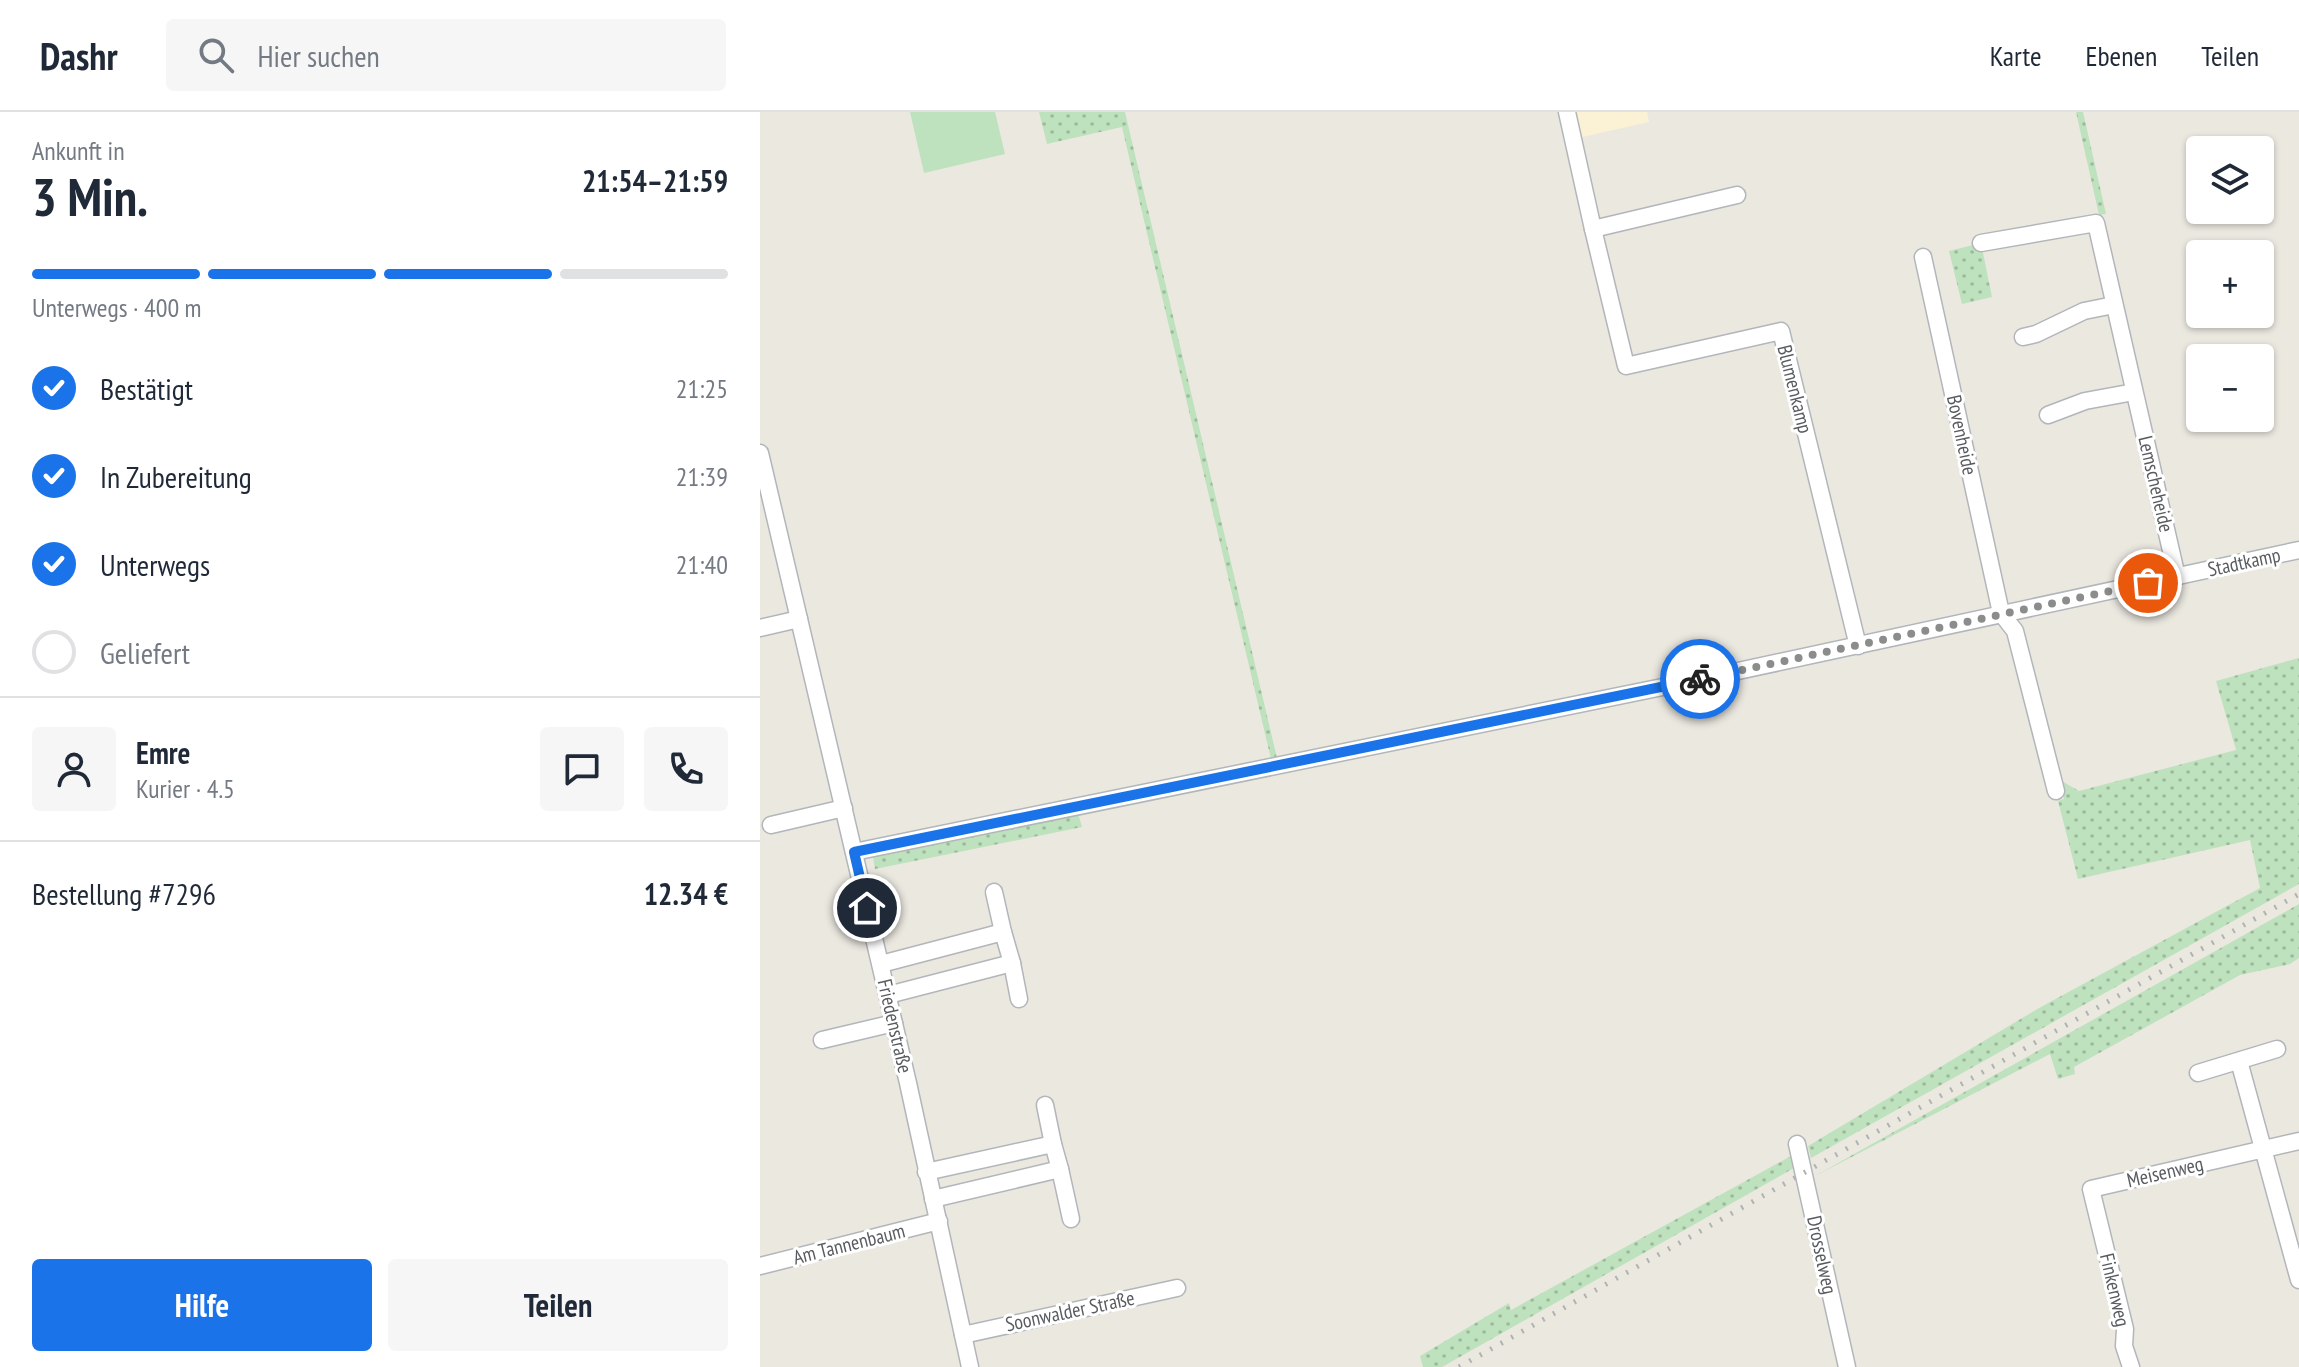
<!DOCTYPE html>
<html lang="de">
<meta charset="utf-8">
<style>
:root{--surface:#fff;--page:#f6f6f7;--text:#1f2937;--muted:#747a83;--line:#e0e1e3;--accent:#1a73e8}
body{margin:0;font-family:"PT Sans Narrow",sans-serif;background:var(--page);color:var(--text);height:100vh;display:flex;flex-direction:column;font-size:30px;white-space:nowrap}
*{box-sizing:border-box;margin:0}
p{font-size:26px;color:var(--muted)}
.icon{flex:none;width:44px;height:44px;fill:none;stroke:currentColor;stroke-width:2;stroke-linecap:round;stroke-linejoin:round}
.map{position:relative;flex:1;overflow:hidden}
.details{display:flex;flex-direction:column;background:var(--surface);width:760px}
.details>*{flex:none}
.fabs{position:absolute;left:1426px;top:24px;display:grid;gap:16px}
.fabs a{display:grid;place-items:center;width:88px;height:88px;border-radius:8px;background:var(--surface);box-shadow:0 2px 6px #0004;font-size:40px}
.pin{position:absolute;display:grid;place-items:center;width:68px;height:68px;color:#fff;margin:-34px;border:4px solid #fff;border-radius:50%;box-shadow:0 2px 8px #0007}
.courier{position:absolute;display:grid;place-items:center;width:80px;height:80px;margin:-40px;border:6px solid #1a73e8;border-radius:50%;background:#fff;color:#222;box-shadow:0 2px 10px #0007}
.head em{font-style:normal;font-weight:700}
.head div{display:flex;flex-direction:column-reverse}
.head{display:flex;align-items:center;justify-content:space-between;height:136px;padding:0 32px}
h1{font-size:52px;font-weight:700;line-height:60px}
.bar{display:grid;grid-template-columns:repeat(4,1fr);gap:12px 8px;align-content:center;height:96px;padding:0 32px}
.bar i{height:10px;border-radius:6px;background:var(--line)}
.bar .current{background:var(--accent)}
.bar p{grid-column:span 4}
.line{display:flex;align-items:center;gap:20px;padding:0 32px;border-top:2px solid var(--line)}
.line div{flex:1}
.round{display:grid;place-items:center;flex:none;width:84px;height:84px;border-radius:8px;background:var(--page)}
ol{padding:0 32px;list-style:none}
li{display:flex;align-items:center;gap:24px;height:88px}
li p{margin-inline-start:auto}
li .icon{padding:8px;border-radius:50%;background:var(--accent);color:#fff;stroke-width:4}
li:last-child{color:var(--muted)}
li i{width:44px;height:44px;border:4px solid var(--line);border-radius:50%}
.cta{display:flex;gap:16px;margin-top:auto;padding:16px 32px}
.cta a{flex:1;height:92px;border-radius:8px;background:var(--accent);color:#fff;font-size:32px;font-weight:700;line-height:92px;text-align:center}
.cta a+a{background:var(--page);color:var(--text)}
header{display:flex;align-items:center;gap:48px;box-sizing:border-box;height:112px;padding:0 40px;background:var(--surface);border-bottom:2px solid var(--line)}
header strong{font-size:38px}
nav{display:flex;gap:44px;margin-inline-start:auto;font-size:28px}
.search{width:560px;height:72px;background:var(--page);display:flex;align-items:center;gap:20px;box-sizing:border-box;padding:0 28px;border-radius:8px;color:var(--muted);font-size:30px}
main{display:flex;flex:1;min-height:0}
.map>svg:first-child{display:block}
.commercial{fill:#fbf1d4}
.grass{fill:url(#grass-dots)}
.garden{fill:#bee2bd}
.lines{fill:none;stroke-linecap:round;stroke-linejoin:round}
.minor-casing{stroke:#b2b6ba;stroke-width:19}
.minor{stroke:#fff;stroke-width:16}
.rail{stroke:#b1b2b2;stroke-width:5;stroke-dasharray:2 10;stroke-linecap:butt}
.done{stroke:#8b8d8d;stroke-width:8;stroke-dasharray:0 14.4}
.route{stroke:#1a73e8;stroke-width:10}
.labels{text-anchor:middle;dominant-baseline:central;stroke-width:6;stroke-linejoin:round;paint-order:stroke}
.street-label{font-size:20px;fill:#585c60;stroke:#fff}
</style>
<header>
<strong>Dashr</strong>
<div class="search"><svg class="icon" aria-label="search" viewBox="0 0 24 24"><circle cx="10" cy="10" r="6"/><path d="M15 15l6 6"/></svg>Hier suchen</div>
<nav><a>Karte</a><a>Ebenen</a><a>Teilen</a></nav>
</header>
<main>
<section class="details">
<div class="head"><div><h1>3 Min.</h1><p>Ankunft in</p></div><em>21:54–21:59</em></div>
<div class="bar"><i class="current"></i><i class="current"></i><i class="current"></i><i></i><p>Unterwegs · 400 m</p></div>
<ol>
<li><svg class="icon" aria-label="check" viewBox="0 0 24 24"><path d="M5 12l5 5 9-10"/></svg>Bestätigt<p>21:25</p></li>
<li><svg class="icon" aria-label="check" viewBox="0 0 24 24"><path d="M5 12l5 5 9-10"/></svg>In Zubereitung<p>21:39</p></li>
<li><svg class="icon" aria-label="check" viewBox="0 0 24 24"><path d="M5 12l5 5 9-10"/></svg>Unterwegs<p>21:40</p></li>
<li><i></i>Geliefert</li>
</ol>
<div class="line" style="height:144px"><a class="round"><svg class="icon" aria-label="person" viewBox="0 0 24 24"><circle cx="12" cy="8" r="4"/><path d="M4 21q1-7 8-7t8 7"/></svg></a><div><b>Emre</b><p>Kurier · 4.5</p></div><a class="round"><svg class="icon" aria-label="chat" viewBox="0 0 24 24"><path d="M4 5h16v11H9l-5 4z"/></svg></a><a class="round"><svg class="icon" aria-label="phone" viewBox="0 0 24 24"><path d="M5 4h4l2 5-3 2q2 4 5 5l2-3 5 2v4C11 20 4 13 5 4z"/></svg></a></div>
<div class="line" style="height:104px"><div>Bestellung #7296</div><b>12.34 €</b></div>
<div class="cta"><a>Hilfe</a><a>Teilen</a></div>
</section>
<div class="map">
<svg width="1539" height="1255" viewBox="0 0 1539 1255">
<defs>
<pattern id="grass-dots" width="8" height="8" patternUnits="userSpaceOnUse" patternTransform="scale(2)"><rect width="8" height="8" fill="#bee2bd"/><path d="M2 2h.1M6 6h.1" fill="none" stroke="#9dba9d" stroke-width="1.8" stroke-linecap="round"/></pattern>
</defs>
<rect width="100%" height="100%" fill="#ebe8e0"/>
<!-- commercial -->
<polygon class="commercial" points="798,0 887,0 889,10 805,29"/>
<!-- grass -->
<g class="grass">
<polygon points="279,0 365,0 517,646 511,647 362,15 287,32"/>
<polygon points="1316,0 1323,0 1346,102 1339,103"/>
<polygon points="1221,131 1232,185 1202,192 1189,139"/>
<polygon points="1539,546 1539,772 1051,1046 1048,1034 1279,896 1500,776 1490,728 1318,767 1298,689 1304,687 1300,668 1319,679 1476,638 1456,569"/>
<polygon points="318,701 322,715 115,757 113,745 118,743"/>
<polygon points="1539,792 1539,846 1530,852 1480,863 1314,955 1315,962 1298,967 1290,942 1055,1064"/>
<polygon points="1031,1044 1034,1056 682,1255 663,1255 660,1244 749,1191 751,1198"/>
</g>
<!-- garden -->
<polygon class="garden" points="150,0 235,0 245,42 164,61"/>
<g class="lines">
<!-- minor casing -->
<g class="minor-casing">
<g id="minor">
<polyline points="807,0 833,117"/>
<polyline points="977,83 833,117 866,254 1021,219 1098,534"/>
<polyline points="1221,131 1336,111 1417,465"/>
<polyline points="1163,145 1241,501 1255,519 1296,679"/>
<polyline points="1263,225 1276,222 1324,199 1354,193"/>
<polyline points="1288,303 1325,289 1374,280"/>
<polyline points="0,341 148,971 210,1255"/>
<polyline points="0,516 39,507"/>
<polyline points="11,713 84,696"/>
<polyline points="94,740 927,570 1539,438"/>
<polyline points="234,780 243,820"/>
<polyline points="252,851 259,887"/>
<polyline points="121,852 243,820 252,851 128,883"/>
<polyline points="62,928 134,911"/>
<polyline points="1479,949 1539,1168"/>
<polyline points="1438,961 1517,937"/>
<polyline points="285,993 293,1032"/>
<polyline points="1037,1032 1087,1255"/>
<polyline points="300,1057 311,1107"/>
<polyline points="166,1060 293,1032 300,1057 173,1087"/>
<polyline points="0,1154 179,1109"/>
<polyline points="203,1223 417,1176"/>
<polyline points="1371,1255 1364,1234 1365,1217 1331,1077 1539,1029"/>
</g>
</g>
<!-- minor -->
<use href="#minor" class="minor"/>
<!-- rail -->
<polyline class="rail" points="699,1255 1539,782"/>
</g>
<g class="lines">
<!-- done -->
<polyline class="done" points="940,567 1388,471"/>
<!-- route -->
<polyline class="route" points="107,796 94,740 940,567"/>
</g>
<g class="labels">
<!-- street labels -->
<g class="street-label">
<text transform="translate(1035 277) rotate(76)">Blumenkamp</text>
<text transform="translate(1202 323) rotate(78)">Bovenheide</text>
<text transform="translate(1396 372) rotate(77)">Lemscheheide</text>
<text transform="translate(1484 450) rotate(-12)">Stadtkamp</text>
<text transform="translate(135 914) rotate(77)">Friedenstraße</text>
<text transform="translate(1405 1060) rotate(-13)">Meisenweg</text>
<text transform="translate(89 1132) rotate(-14)">Am Tannenbaum</text>
<text transform="translate(1062 1143) rotate(78)">Drosselweg</text>
<text transform="translate(1355 1178) rotate(77)">Finkenweg</text>
<text transform="translate(310 1199) rotate(-12)">Soonwalder Straße</text>
</g>
</g>
</svg>
<div class="fabs">
<a><svg class="icon" aria-label="layers" viewBox="0 0 24 24"><path d="M12 4l9 5-9 5-9-5zM3 14l9 5 9-5"/></svg></a>
<a>+</a>
<a>−</a>
</div>
<div class="pin" style="left:1388px;top:471px;background:#ea580c"><svg class="icon" aria-label="bag" viewBox="0 0 24 24"><path d="M5 8h14l-1 12H6zM9 8a3 3 0 0 1 6 0"/></svg></div>
<div class="pin" style="left:107px;top:796px;background:#1f2937"><svg class="icon" aria-label="home" viewBox="0 0 24 24"><path d="M3 11l9-7 9 7M6 9v11h12V9"/></svg></div>
<div class="courier" style="left:940px;top:567px"><svg class="icon" aria-label="bike" viewBox="0 0 24 24"><circle cx="6" cy="16" r="4"/><circle cx="18" cy="16" r="4"/><path d="M6 16l4-8h5l3 8M10 8l3 8H6M13 5h3"/></svg></div>
</div>
</main>
